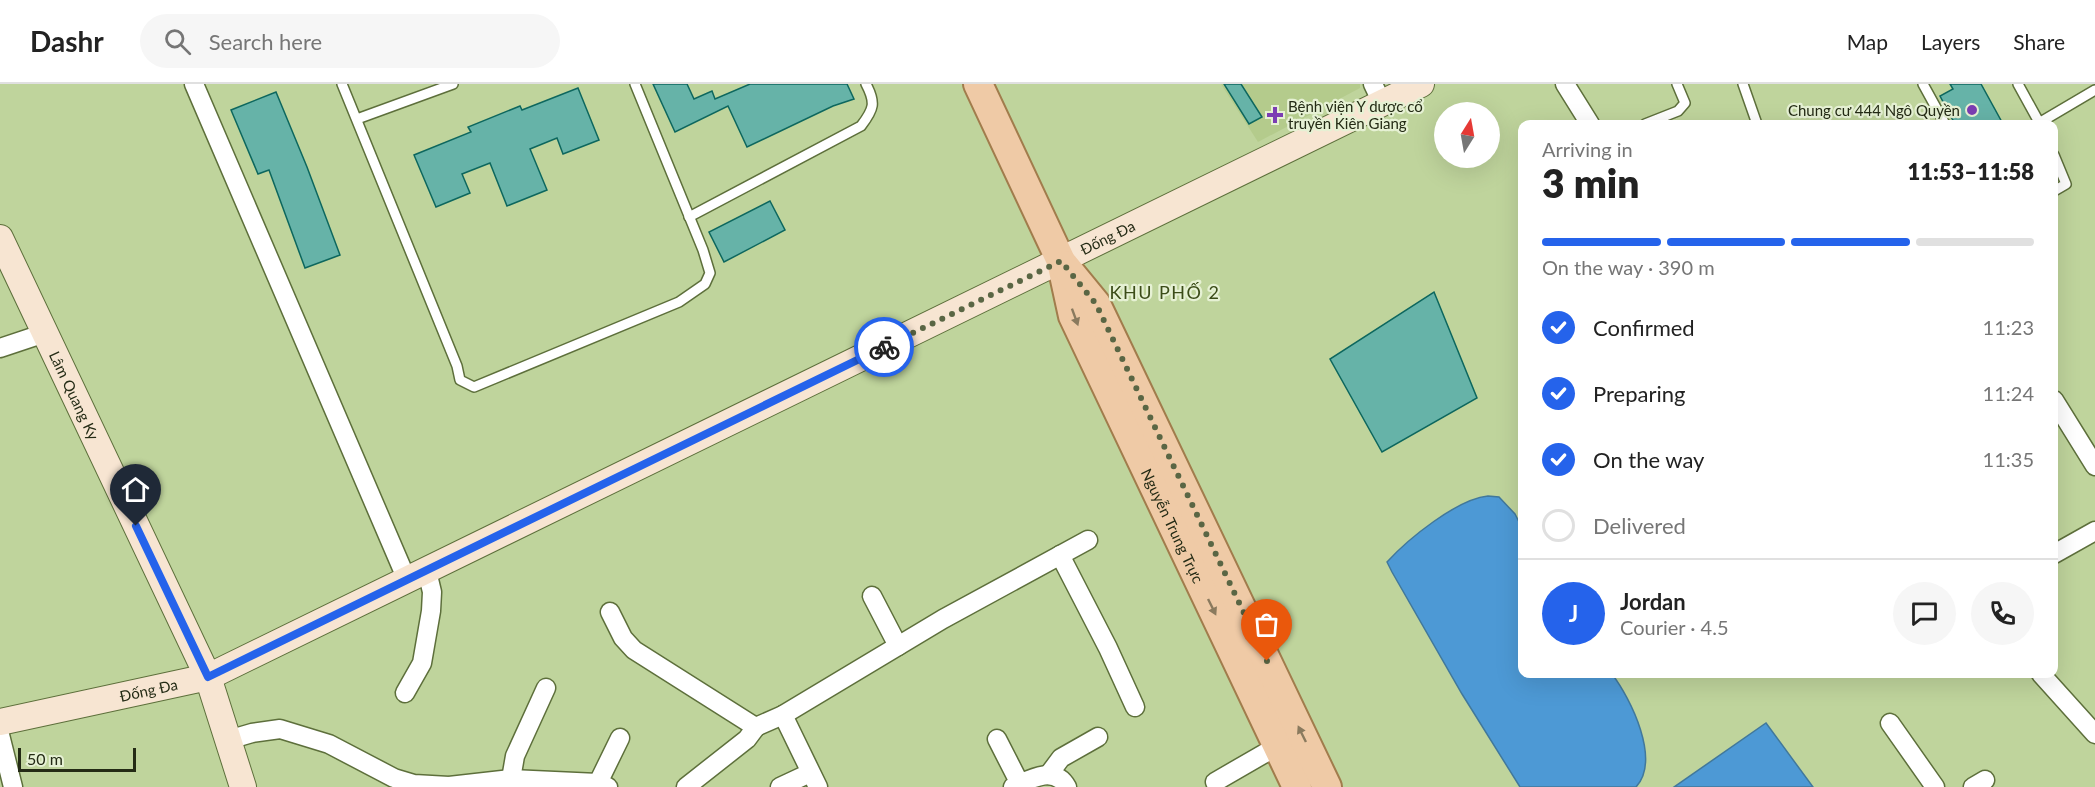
<!DOCTYPE html>
<meta charset="utf-8">
<style>
:root{--surface:#fff;--page:#f6f6f6;--text:#222;--muted:#767676;--line:#e0e0e0;--accent:#2563eb}
body{margin:0;font-family:Lato,sans-serif;background:var(--page);color:var(--text);height:100vh;display:flex;flex-direction:column;font-size:22px;white-space:nowrap}
*{box-sizing:border-box;margin:0}
p{font-size:20px;color:var(--muted)}
.icon{flex:none;width:33px;height:33px;fill:none;stroke:currentColor;stroke-width:2;stroke-linecap:round;stroke-linejoin:round}
.map{position:relative;flex:1;overflow:hidden}
.sheet{position:absolute;left:1518px;top:36px;width:540px;height:558px;display:flex;flex-direction:column;background:var(--surface);border-radius:12px;box-shadow:0 6px 24px #0002}
.sheet>*{flex:none}
.needle{width:39px;rotate:11deg}
.controls{position:absolute;left:1434px;top:18px;display:grid;gap:12px}
.controls a{display:grid;place-items:center;width:66px;height:66px;border-radius:50%;background:var(--surface);box-shadow:0 6px 24px #0002;font-size:30px}
.scale{position:absolute;left:18px;bottom:15px;width:118px;box-sizing:border-box;padding-left:6px;border:3px solid #242b15;border-top:0;font-size:16px;line-height:21px;white-space:nowrap;color:#242b15;-webkit-text-stroke:4px #e6f1d4;paint-order:stroke}
.pin{position:absolute;display:grid;place-items:center;width:51px;height:51px;color:#fff;margin:-62px -26px;border-radius:50% 50% 50% 0;rotate:-45deg;box-shadow:0 0 6px #0007}
.pin .icon{rotate:45deg}
.courier{position:absolute;display:grid;place-items:center;width:60px;height:60px;margin:-30px;border:4px solid #2563eb;border-radius:50%;background:#fff;color:#222;box-shadow:0 2px 8px #0007}
.head em{font-style:normal;font-weight:800}
.head div{display:flex;flex-direction:column-reverse}
.head{display:flex;align-items:center;justify-content:space-between;height:102px;padding:0 24px}
h1{font-size:39px;font-weight:800;line-height:45px}
.bar{display:grid;grid-template-columns:repeat(4,1fr);gap:9px 6px;align-content:center;height:72px;padding:0 24px}
.bar i{height:8px;border-radius:4px;background:var(--line)}
.bar .current{background:var(--accent)}
.bar p{grid-column:span 4}
.line{display:flex;align-items:center;gap:15px;padding:0 24px;border-top:2px solid var(--line)}
.line div{flex:1}
.round{display:grid;place-items:center;flex:none;width:63px;height:63px;border-radius:32px;background:var(--page)}
ol{padding:0 24px;list-style:none}
li{display:flex;align-items:center;gap:18px;height:66px}
li p{margin-inline-start:auto}
li .icon{padding:6px;border-radius:50%;background:var(--accent);color:#fff;stroke-width:4}
li:last-child{color:var(--muted)}
li i{width:33px;height:33px;border:3px solid var(--line);border-radius:50%}
header{display:flex;align-items:center;gap:36px;box-sizing:border-box;height:84px;padding:0 30px;background:var(--surface);border-bottom:2px solid var(--line)}
header strong{font-size:28px}
nav{display:flex;gap:33px;margin-inline-start:auto;font-size:21px}
.search{width:420px;height:54px;background:var(--page);display:flex;align-items:center;gap:15px;box-sizing:border-box;padding:0 21px;border-radius:33px;color:var(--muted);font-size:22px}
.map>svg:first-child{display:block}
.built{fill:#b4cb8c}
.water{fill:#4d99d5;stroke:#41789b;stroke-width:1.5}
.building{fill:#66b3a8;stroke:#0d675e;stroke-width:1.5}
.lines{fill:none;stroke-linecap:round;stroke-linejoin:round}
.lane-casing{stroke:#5d6f3b;stroke-width:12}
.street-casing{stroke:#5d6f3b;stroke-width:21}
.secondary-casing{stroke:#5d6f3b;stroke-width:28}
.primary-casing{stroke:#a17c4c;stroke-width:32}
.lane{stroke:#fff;stroke-width:9}
.street{stroke:#fff;stroke-width:18}
.secondary{stroke:#f7e5d2;stroke-width:26}
.primary{stroke:#efcaa6;stroke-width:28}
.oneway{fill:#8a7a5e}
.done{stroke:#5a6644;stroke-width:6;stroke-dasharray:0 10.8}
.route{stroke:#2563eb;stroke-width:8}
.poi-dot{fill:#7b3db3;stroke:#e6f1d4;stroke-width:2}
.labels{text-anchor:middle;dominant-baseline:central;stroke-width:4.5;stroke-linejoin:round;paint-order:stroke}
.poi-label{font-size:15px;fill:#242b15;stroke:#e6f1d4;text-anchor:start}
.street-label{font-size:15px;fill:#242b15;stroke:#e6f1d4}
.quarter-label{font-size:18px;letter-spacing:1.5px;fill:#3b4c18;stroke:#e6f1d4}
</style>
<header>
<strong>Dashr</strong>
<div class="search"><svg class="icon" aria-label="search" viewBox="0 0 24 24"><circle cx="10" cy="10" r="6"/><path d="M15 15l6 6"/></svg>Search here</div>
<nav><a>Map</a><a>Layers</a><a>Share</a></nav>
</header>
<div class="map">
<svg width="2095" height="703" viewBox="0 0 2095 703">
<rect width="100%" height="100%" fill="#bfd49c"/>
<!-- built -->
<polygon class="built" points="1221,0 1360,0 1360,4 1258,58"/>
<!-- water -->
<g class="water">
<path d="M1488,412L1499,413L1515,430L1522,444V590H1612C1631,615 1661,676 1636,703H1520L1462,610L1392,488L1387,478C1408,455 1457,415 1488,412Z"/>
<polygon points="1766,639 1813,703 1674,703"/>
</g>
<!-- building -->
<g class="building">
<polygon points="653,0 687,0 694,15 712,7 715,15 750,0 847,0 854,15 833,22 747,63 728,22 675,48"/>
<polygon points="1224,0 1241,0 1262,33 1249,40"/>
<polygon points="1950,0 1981,0 2003,40 1955,40 1940,12 1953,5"/>
<polygon points="578,4 599,56 563,70 557,54 530,65 547,106 507,122 490,79 462,90 470,109 436,123 414,71 471,48 468,43 520,22 522,26"/>
<polygon points="276,8 307,83 340,171 305,184 269,86 258,90 231,26"/>
<polygon points="770,117 785,146 724,178 709,148"/>
<polygon points="1434,208 1477,314 1382,368 1330,275"/>
</g>
<g class="lines">
<!-- lane casing -->
<g class="lane-casing">
<g id="lane">
<polyline points="342,0 457,282 460,296 474,303 679,218 705,200 710,189 703,166 635,0"/>
<polyline points="1743,0 1757,40"/>
<polyline points="1923,0 1945,40"/>
<polyline points="2018,0 2040,40"/>
<polyline points="357,35 453,0"/>
<polyline points="2039,39 2095,6"/>
<polyline points="1645,40 1678,27 1685,19 1677,0"/>
<polyline points="2054,71 2066,100 2054,107"/>
<path d="M689,133L861,42C874,25 876,19 866,0"/>
</g>
</g>
<!-- street casing -->
<g class="street-casing">
<g id="street">
<polyline points="194,0 407,496"/>
<polyline points="1373,0 1382,19"/>
<polyline points="1565,0 1590,40"/>
<polyline points="0,264 45,249"/>
<polyline points="2054,316 2095,382"/>
<polyline points="2054,470 2095,447"/>
<polyline points="1060,471 1108,564 1135,623"/>
<polyline points="872,512 898,562"/>
<polyline points="610,528 623,554 634,566 754,642 758,642 783,631 943,535 1088,456"/>
<polyline points="2041,590 2095,650"/>
<polyline points="405,609 422,579 431,527 432,508 427,487"/>
<polyline points="783,631 818,703"/>
<polyline points="1890,639 1935,703"/>
<polyline points="0,651 13,703"/>
<polyline points="997,655 1020,700"/>
<polyline points="228,656 252,649 280,645 329,660 394,694 414,700 449,702 511,695 598,699 608,703"/>
<polyline points="1049,690 1061,674 1098,653"/>
<polyline points="511,695 515,672 546,604"/>
<polyline points="1215,698 1279,661"/>
<polyline points="598,699 620,654"/>
<polyline points="686,703 747,655 756,643"/>
<polyline points="780,703 810,689"/>
<path d="M1013,703C1030,695 1055,681 1067,703"/>
<polyline points="1973,703 1985,696"/>
</g>
</g>
<!-- secondary casing -->
<g class="secondary-casing">
<g id="secondary">
<path id="s1" d="M0,154L208,593L243,703"/>
<path id="s2" d="M0,638L208,593L1421,0"/>
</g>
</g>
<!-- primary casing -->
<g class="primary-casing">
<g id="primary">
<path id="s3" d="M978,0L1061,177L1073,232L1297,703"/>
<polyline points="1064,181 1096,220 1327,703"/>
</g>
</g>
<!-- lane -->
<use href="#lane" class="lane"/>
<!-- street -->
<use href="#street" class="street"/>
<!-- secondary -->
<use href="#secondary" class="secondary"/>
<!-- primary -->
<use href="#primary" class="primary"/>
</g>
<!-- one-way arrows -->
<defs><path id="oneway-solid" d="M-6-.8H1V-3.2L6.5 0L1 3.2V.8H-6Z" transform="scale(1.5)"/></defs>
<g class="oneway">
<use href="#oneway-solid" transform="translate(1075 233) rotate(70)"/>
<use href="#oneway-solid" transform="translate(1212 523) rotate(64)"/>
<use href="#oneway-solid" transform="translate(1302 650) rotate(-116)"/>
</g>
<g class="lines">
<!-- done -->
<polyline class="done" points="884,263 1061,177 1096,220 1267,577"/>
<!-- route -->
<polyline class="route" points="136,442 208,593 884,263"/>
</g>
<!-- markers -->
<g class="poi-dot">
<circle cx="1972" cy="26" r="6"/>
<path d="M1272 22h6v6h6v6h-6v6h-6v-6h-6v-6h6z"/>
</g>
<g class="labels">
<!-- poi labels -->
<g class="poi-label">
<text x="1288" y="22">Bệnh viện Y dược cổ<tspan x="1288" dy="17">truyền Kiên Giang</tspan></text>
<text x="1960" y="26" text-anchor="end">Chung cư 444 Ngô Quyền</text>
</g>
<!-- street labels -->
<g class="street-label">
<text stroke="none"><textPath href="#s2" startOffset="1214">Đống Đa</textPath></text>
<text stroke="none"><textPath href="#s1" startOffset="174">Lâm Quang Ky</textPath></text>
<text stroke="none"><textPath href="#s3" startOffset="484">Nguyễn Trung Trực</textPath></text>
<text stroke="none"><textPath href="#s2" startOffset="152">Đống Đa</textPath></text>
</g>
<!-- quarter labels -->
<g class="quarter-label">
<text x="1165" y="208">KHU PHỐ 2</text>
</g>
</g>
</svg>
<div class="controls">
<a><svg class="needle" viewBox="-14 -14 28 28"><path d="M0-13l5 13h-10z" fill="#e53935"/><path d="M0 13l5-13h-10z" fill="#767676"/></svg></a>
</div>
<div class="scale">50 m</div>
<div class="pin" style="left:1267px;top:577px;background:#ea580c"><svg class="icon" aria-label="bag" viewBox="0 0 24 24"><path d="M5 8h14l-1 12H6zM9 8a3 3 0 0 1 6 0"/></svg></div>
<div class="pin" style="left:136px;top:442px;background:#1f2937"><svg class="icon" aria-label="home" viewBox="0 0 24 24"><path d="M3 11l9-7 9 7M6 9v11h12V9"/></svg></div>
<div class="courier" style="left:884px;top:263px"><svg class="icon" aria-label="bike" viewBox="0 0 24 24"><circle cx="6" cy="16" r="4"/><circle cx="18" cy="16" r="4"/><path d="M6 16l4-8h5l3 8M10 8l3 8H6M13 5h3"/></svg></div>
<section class="sheet">
<div class="head"><div><h1>3 min</h1><p>Arriving in</p></div><em>11:53–11:58</em></div>
<div class="bar"><i class="current"></i><i class="current"></i><i class="current"></i><i></i><p>On the way · 390 m</p></div>
<ol>
<li><svg class="icon" aria-label="check" viewBox="0 0 24 24"><path d="M5 12l5 5 9-10"/></svg>Confirmed<p>11:23</p></li>
<li><svg class="icon" aria-label="check" viewBox="0 0 24 24"><path d="M5 12l5 5 9-10"/></svg>Preparing<p>11:24</p></li>
<li><svg class="icon" aria-label="check" viewBox="0 0 24 24"><path d="M5 12l5 5 9-10"/></svg>On the way<p>11:35</p></li>
<li><i></i>Delivered</li>
</ol>
<div class="line" style="height:108px"><b class="round" style="background:var(--accent);color:#fff">J</b><div><b>Jordan</b><p>Courier · 4.5</p></div><a class="round"><svg class="icon" aria-label="chat" viewBox="0 0 24 24"><path d="M4 5h16v11H9l-5 4z"/></svg></a><a class="round"><svg class="icon" aria-label="phone" viewBox="0 0 24 24"><path d="M5 4h4l2 5-3 2q2 4 5 5l2-3 5 2v4C11 20 4 13 5 4z"/></svg></a></div>
</section>
</div>
